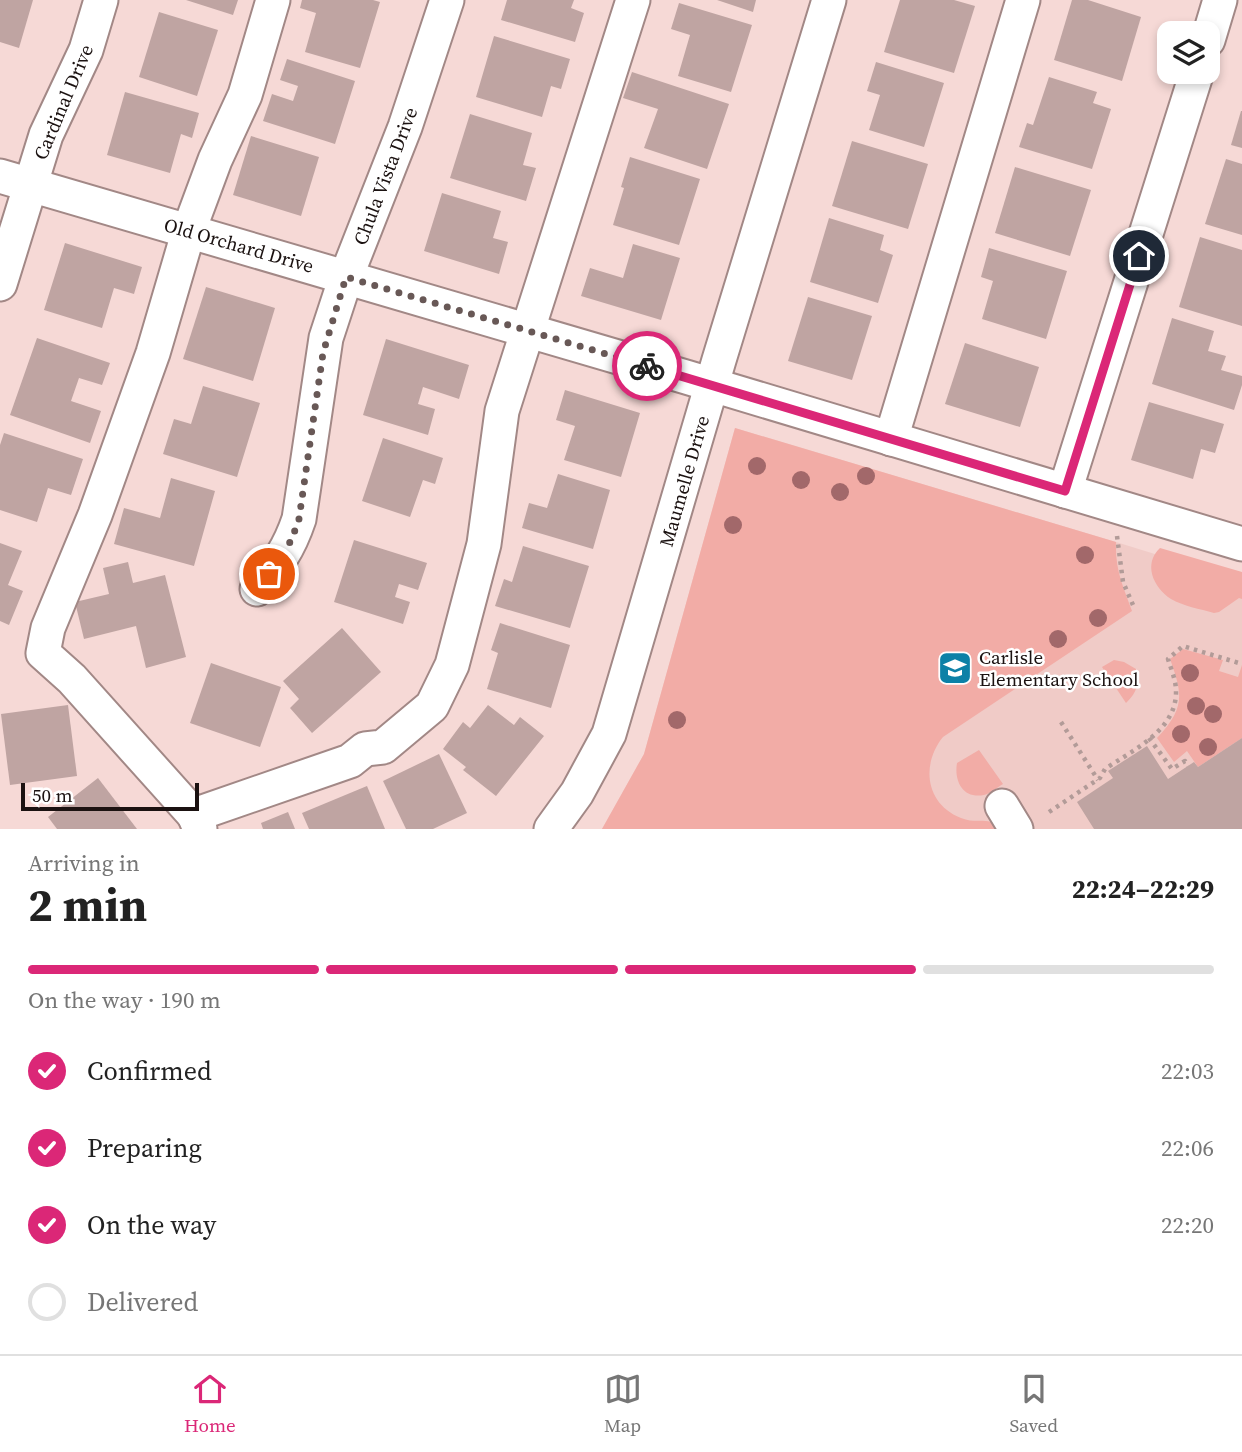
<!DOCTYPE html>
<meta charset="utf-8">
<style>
:root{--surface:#fff;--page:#f2f2f2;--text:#222;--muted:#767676;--line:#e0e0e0;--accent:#db2777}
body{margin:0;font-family:"Source Serif 4",serif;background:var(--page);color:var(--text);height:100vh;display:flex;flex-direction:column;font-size:26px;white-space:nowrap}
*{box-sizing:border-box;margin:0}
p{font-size:23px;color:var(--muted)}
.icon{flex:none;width:38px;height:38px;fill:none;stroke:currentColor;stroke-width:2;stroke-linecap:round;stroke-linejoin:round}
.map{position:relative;height:829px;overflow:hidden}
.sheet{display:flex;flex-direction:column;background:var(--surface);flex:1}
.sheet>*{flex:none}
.buttons{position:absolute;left:1157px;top:21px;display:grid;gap:14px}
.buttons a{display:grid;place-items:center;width:63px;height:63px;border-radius:14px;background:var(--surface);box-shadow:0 4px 10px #0003;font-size:35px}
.scale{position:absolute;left:21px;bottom:18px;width:178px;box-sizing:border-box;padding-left:7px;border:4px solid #1b1211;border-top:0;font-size:19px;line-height:24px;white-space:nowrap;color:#1b1211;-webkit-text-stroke:5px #fff;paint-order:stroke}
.pin{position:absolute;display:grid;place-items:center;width:60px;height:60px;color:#fff;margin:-30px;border:4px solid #fff;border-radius:50%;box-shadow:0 2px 7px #0007}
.courier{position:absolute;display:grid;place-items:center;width:70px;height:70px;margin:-35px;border:5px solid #db2777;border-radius:50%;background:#fff;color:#222;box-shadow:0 2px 9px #0007}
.headline em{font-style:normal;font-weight:700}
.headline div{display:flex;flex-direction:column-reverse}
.headline{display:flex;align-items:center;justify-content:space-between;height:119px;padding:0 28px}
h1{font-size:46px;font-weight:700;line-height:52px}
.bar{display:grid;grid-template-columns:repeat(4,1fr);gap:10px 7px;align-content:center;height:84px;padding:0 28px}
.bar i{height:9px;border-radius:5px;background:var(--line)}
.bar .on{background:var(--accent)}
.bar p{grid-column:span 4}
ol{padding:0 28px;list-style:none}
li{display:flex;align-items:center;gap:21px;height:77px}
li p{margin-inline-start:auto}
li .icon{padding:7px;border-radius:50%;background:var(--accent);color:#fff;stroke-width:4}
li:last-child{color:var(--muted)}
li i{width:38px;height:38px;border:4px solid var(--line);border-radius:50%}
.tab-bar{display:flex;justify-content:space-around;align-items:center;height:98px;border-top:2px solid var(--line);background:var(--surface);font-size:19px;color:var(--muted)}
.tab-bar a{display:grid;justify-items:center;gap:4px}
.tab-bar .on{color:var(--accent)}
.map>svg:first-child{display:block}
.built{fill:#f0cbc7}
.green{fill:#f2aca6}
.building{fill:#bfa4a2}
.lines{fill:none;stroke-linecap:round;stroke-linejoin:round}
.minor-casing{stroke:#a28886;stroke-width:37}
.path{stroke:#b29b98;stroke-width:4.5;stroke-dasharray:3.5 5;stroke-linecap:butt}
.minor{stroke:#fff;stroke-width:33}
.tree{fill:#a2686a}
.done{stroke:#685856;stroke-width:7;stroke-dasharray:0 12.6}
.route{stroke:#db2777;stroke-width:9}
.labels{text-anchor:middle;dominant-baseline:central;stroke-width:5;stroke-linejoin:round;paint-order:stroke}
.street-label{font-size:19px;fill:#1b1211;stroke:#fff}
.poi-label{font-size:19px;fill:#1b1211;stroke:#fff;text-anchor:start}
</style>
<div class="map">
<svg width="1242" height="829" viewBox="0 0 1242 829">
<rect width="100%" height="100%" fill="#f6d9d6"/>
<!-- built -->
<polygon class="built" points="735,428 1116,542 1242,581 1242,829 602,829 644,754"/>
<!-- green -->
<g class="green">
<path d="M735,428L1116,542C1115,570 1123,586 1132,611L943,737C921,764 925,804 961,818C978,825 987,815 1002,829H602L644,754Z"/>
<path d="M1160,548L1242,572V599L1239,598L1219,612L1214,613C1200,609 1183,606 1171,599C1153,587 1143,564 1160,548Z"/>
<path d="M1183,649L1223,660L1219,671L1238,677L1242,665V738L1198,767L1187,751L1174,762L1157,738C1185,708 1183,695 1170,659Z"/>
<path d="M1114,660L1124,662L1136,669C1140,684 1137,692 1126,703L1102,667Z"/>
<path d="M979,750L1003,784C998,787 990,794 984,795C962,799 954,780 957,763Z"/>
</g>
<!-- building -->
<g class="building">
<polygon points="0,0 33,0 19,48 0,42"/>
<polygon points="186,0 238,0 233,15"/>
<polygon points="302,0 373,0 380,2 360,68 305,52 316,13 300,8"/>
<polygon points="507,0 574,0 571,8 584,13 575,42 501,20"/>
<polygon points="717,0 756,0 753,12"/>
<polygon points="900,0 954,0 975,6 954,73 884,52"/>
<polygon points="1072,0 1088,0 1141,17 1122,81 1054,60"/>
<polygon points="679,3 752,25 731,92 678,76 690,35 671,29"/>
<polygon points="159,12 218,30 197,96 139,77"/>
<polygon points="494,36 570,59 561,89 551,86 542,117 476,97"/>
<polygon points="287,59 355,81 335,144 263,121 272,94 293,101 298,86 280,80"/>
<polygon points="876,62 944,83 924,147 869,130 880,95 867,91"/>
<polygon points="632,72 729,104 707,169 644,148 658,109 623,98"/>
<polygon points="1049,77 1097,92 1093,103 1111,109 1092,169 1019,147 1027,123 1033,125"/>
<polygon points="125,92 199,113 192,138 181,134 170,173 107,155"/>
<polygon points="1241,111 1242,111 1242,148 1231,145"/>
<polygon points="470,114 532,133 523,165 536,168 526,201 450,178"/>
<polygon points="251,136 319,157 301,216 233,195"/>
<polygon points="852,141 928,164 908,229 832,206"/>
<polygon points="630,157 700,179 679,245 613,225 624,188 621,187"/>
<polygon points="1226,159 1242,164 1242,235 1205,224"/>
<polygon points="1015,167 1091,190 1070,256 995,233"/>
<polygon points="442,193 501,211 493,238 508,242 499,274 424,251"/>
<polygon points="829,218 884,235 880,250 893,255 878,303 810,282"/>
<polygon points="1200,237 1242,250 1242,326 1179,307"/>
<polygon points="65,243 142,267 134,294 114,288 102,328 44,310"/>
<polygon points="633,244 680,258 661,320 581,296 590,268 623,278"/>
<polygon points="989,248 1067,271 1046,339 982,319 993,281 981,277"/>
<polygon points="206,287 275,308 253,381 183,359"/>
<polygon points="808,297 872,316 852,380 788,361"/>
<polygon points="1172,318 1214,331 1208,351 1226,356 1221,370 1242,376 1242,385 1234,410 1152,384"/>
<polygon points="37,338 110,363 102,385 79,378 71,401 101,411 90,443 10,415"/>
<polygon points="386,339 469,365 459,399 423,387 418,404 435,409 428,435 363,415"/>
<polygon points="965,343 1039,367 1020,427 945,404"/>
<polygon points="203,386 260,403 237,477 163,454 174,419 191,424"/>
<polygon points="565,390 640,413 621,477 564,460 575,426 556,420"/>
<polygon points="1149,402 1224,424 1215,453 1201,449 1193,479 1131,460"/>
<polygon points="4,433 83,459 71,495 48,488 37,522 0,510 0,445"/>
<polygon points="383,438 443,458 435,484 423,480 410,517 362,501"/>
<polygon points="558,474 610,490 593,549 522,528 529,503 547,508"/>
<polygon points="171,478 215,491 194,566 114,544 124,508 160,518"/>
<polygon points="354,540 427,563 418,590 399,584 395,597 410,602 403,624 334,602"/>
<polygon points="0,543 22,551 8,585 23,591 9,625 0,621"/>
<polygon points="523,546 589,566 570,628 495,606 504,579 512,582"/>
<polygon points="128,562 133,583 165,575 186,657 146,668 136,626 84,639 75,602 109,594 103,568"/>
<polygon points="500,623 570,645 551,708 487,689 498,653 491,650"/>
<polygon points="342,628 381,672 312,733 290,708 299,699 283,681"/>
<polygon points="211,663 281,687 260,747 190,723"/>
<polygon points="68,705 77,776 10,785 1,714"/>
<polygon points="488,705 514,725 520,717 544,736 496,796 463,770 466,767 443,749 463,722 470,728"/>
<polygon points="1242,738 1242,829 1094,829 1077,802 1113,778 1108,771 1147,746 1168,779 1194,762 1198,767"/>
<polygon points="439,754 467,813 433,829 406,829 383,781"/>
<polygon points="98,778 137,829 57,829 48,817"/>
<polygon points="367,786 385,829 309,829 302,813"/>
<polygon points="288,812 295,829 263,829 261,823"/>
</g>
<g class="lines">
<!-- minor casing -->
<g class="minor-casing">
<g id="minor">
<polyline points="1208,40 1220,0"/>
<polyline points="0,176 686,377 1242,544"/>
<polyline points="0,284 46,135 86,50 101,0"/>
<polyline points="891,439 1023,0"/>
<polyline points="1065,491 1197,72"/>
<path d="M257,589C277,565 289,549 299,519L326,338L346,277L405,127L447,0"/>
<polyline points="1002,806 1016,829"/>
<polyline points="194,815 72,679 43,653 48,628 95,515 153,353 189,230 215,160 245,95 273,0"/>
<polyline points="200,829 194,815 350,761 365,749 383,747 432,706 452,665 484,544 502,411 633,0"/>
<polyline points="551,829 577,793 609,734 719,360 829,0"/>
</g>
</g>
<!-- path -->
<g class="path">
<polyline points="1117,536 1123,582 1133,605"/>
<polyline points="1061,722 1098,780"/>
<polyline points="1149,738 1172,769 1185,761 1188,766"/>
<path d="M1049,812L1100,778L1105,769C1133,750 1177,730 1176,691C1176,680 1171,669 1168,659L1183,646L1242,664"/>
</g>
<!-- minor -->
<use href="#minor" class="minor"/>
</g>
<!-- trees -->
<g class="tree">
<circle cx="757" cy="466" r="9"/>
<circle cx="866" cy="476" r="9"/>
<circle cx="801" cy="480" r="9"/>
<circle cx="840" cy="492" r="9"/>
<circle cx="733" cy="525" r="9"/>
<circle cx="1085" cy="555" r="9"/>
<circle cx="1098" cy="618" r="9"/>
<circle cx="1058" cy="639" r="9"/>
<circle cx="1190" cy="673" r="9"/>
<circle cx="1196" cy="706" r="9"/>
<circle cx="1213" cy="714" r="9"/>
<circle cx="677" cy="720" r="9"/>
<circle cx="1181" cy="734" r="9"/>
<circle cx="1208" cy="747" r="9"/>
</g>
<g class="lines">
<!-- done -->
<path class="done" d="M269,574C284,557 292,540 299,519L323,353L346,277L647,366"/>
<!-- route -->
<polyline class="route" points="647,366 1065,491 1139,256"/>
</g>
<!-- icons -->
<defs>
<g id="school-square" transform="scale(1.75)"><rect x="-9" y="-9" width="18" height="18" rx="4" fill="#0c81a7" stroke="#fff"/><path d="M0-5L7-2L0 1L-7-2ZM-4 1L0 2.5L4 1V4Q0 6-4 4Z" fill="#fff"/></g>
</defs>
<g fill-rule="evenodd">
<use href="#school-square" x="955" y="668"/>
</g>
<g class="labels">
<!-- street labels -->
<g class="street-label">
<text transform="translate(63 102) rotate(-67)">Cardinal Drive</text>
<text transform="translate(385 176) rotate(-69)">Chula Vista Drive</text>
<text transform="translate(239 245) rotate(16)">Old Orchard Drive</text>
<text transform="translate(684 481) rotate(-74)">Maumelle Drive</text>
</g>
<!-- poi labels -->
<g class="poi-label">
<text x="979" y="657">Carlisle<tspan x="979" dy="22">Elementary School</tspan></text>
</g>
</g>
</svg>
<div class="buttons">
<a><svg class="icon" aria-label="layers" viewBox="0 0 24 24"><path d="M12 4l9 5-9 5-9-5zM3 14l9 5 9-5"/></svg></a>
</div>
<div class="scale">50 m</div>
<div class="pin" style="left:269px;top:574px;background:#ea580c"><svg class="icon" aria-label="bag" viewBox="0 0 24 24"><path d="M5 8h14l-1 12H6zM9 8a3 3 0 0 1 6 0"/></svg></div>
<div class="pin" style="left:1139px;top:256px;background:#1f2937"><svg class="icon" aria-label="home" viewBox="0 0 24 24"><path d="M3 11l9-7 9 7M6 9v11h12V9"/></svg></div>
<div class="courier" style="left:647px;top:366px"><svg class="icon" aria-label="bike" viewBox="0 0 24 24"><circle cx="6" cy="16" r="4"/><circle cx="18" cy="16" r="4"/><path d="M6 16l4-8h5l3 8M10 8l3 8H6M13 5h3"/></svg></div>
</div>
<section class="sheet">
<div class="headline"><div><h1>2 min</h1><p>Arriving in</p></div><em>22:24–22:29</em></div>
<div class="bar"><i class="on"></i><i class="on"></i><i class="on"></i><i></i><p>On the way · 190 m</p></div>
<ol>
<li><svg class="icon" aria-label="check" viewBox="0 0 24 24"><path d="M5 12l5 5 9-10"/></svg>Confirmed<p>22:03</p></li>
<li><svg class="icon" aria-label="check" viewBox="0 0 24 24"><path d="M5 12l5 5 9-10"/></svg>Preparing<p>22:06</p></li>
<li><svg class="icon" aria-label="check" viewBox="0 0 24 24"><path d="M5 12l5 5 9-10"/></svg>On the way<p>22:20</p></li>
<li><i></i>Delivered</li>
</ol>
</section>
<nav class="tab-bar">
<a class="on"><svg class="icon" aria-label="home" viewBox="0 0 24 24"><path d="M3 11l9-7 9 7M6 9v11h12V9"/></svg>Home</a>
<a><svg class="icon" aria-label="map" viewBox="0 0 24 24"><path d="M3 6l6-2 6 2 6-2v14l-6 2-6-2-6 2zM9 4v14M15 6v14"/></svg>Map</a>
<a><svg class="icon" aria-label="saved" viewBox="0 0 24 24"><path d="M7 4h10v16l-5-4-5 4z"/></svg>Saved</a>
</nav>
